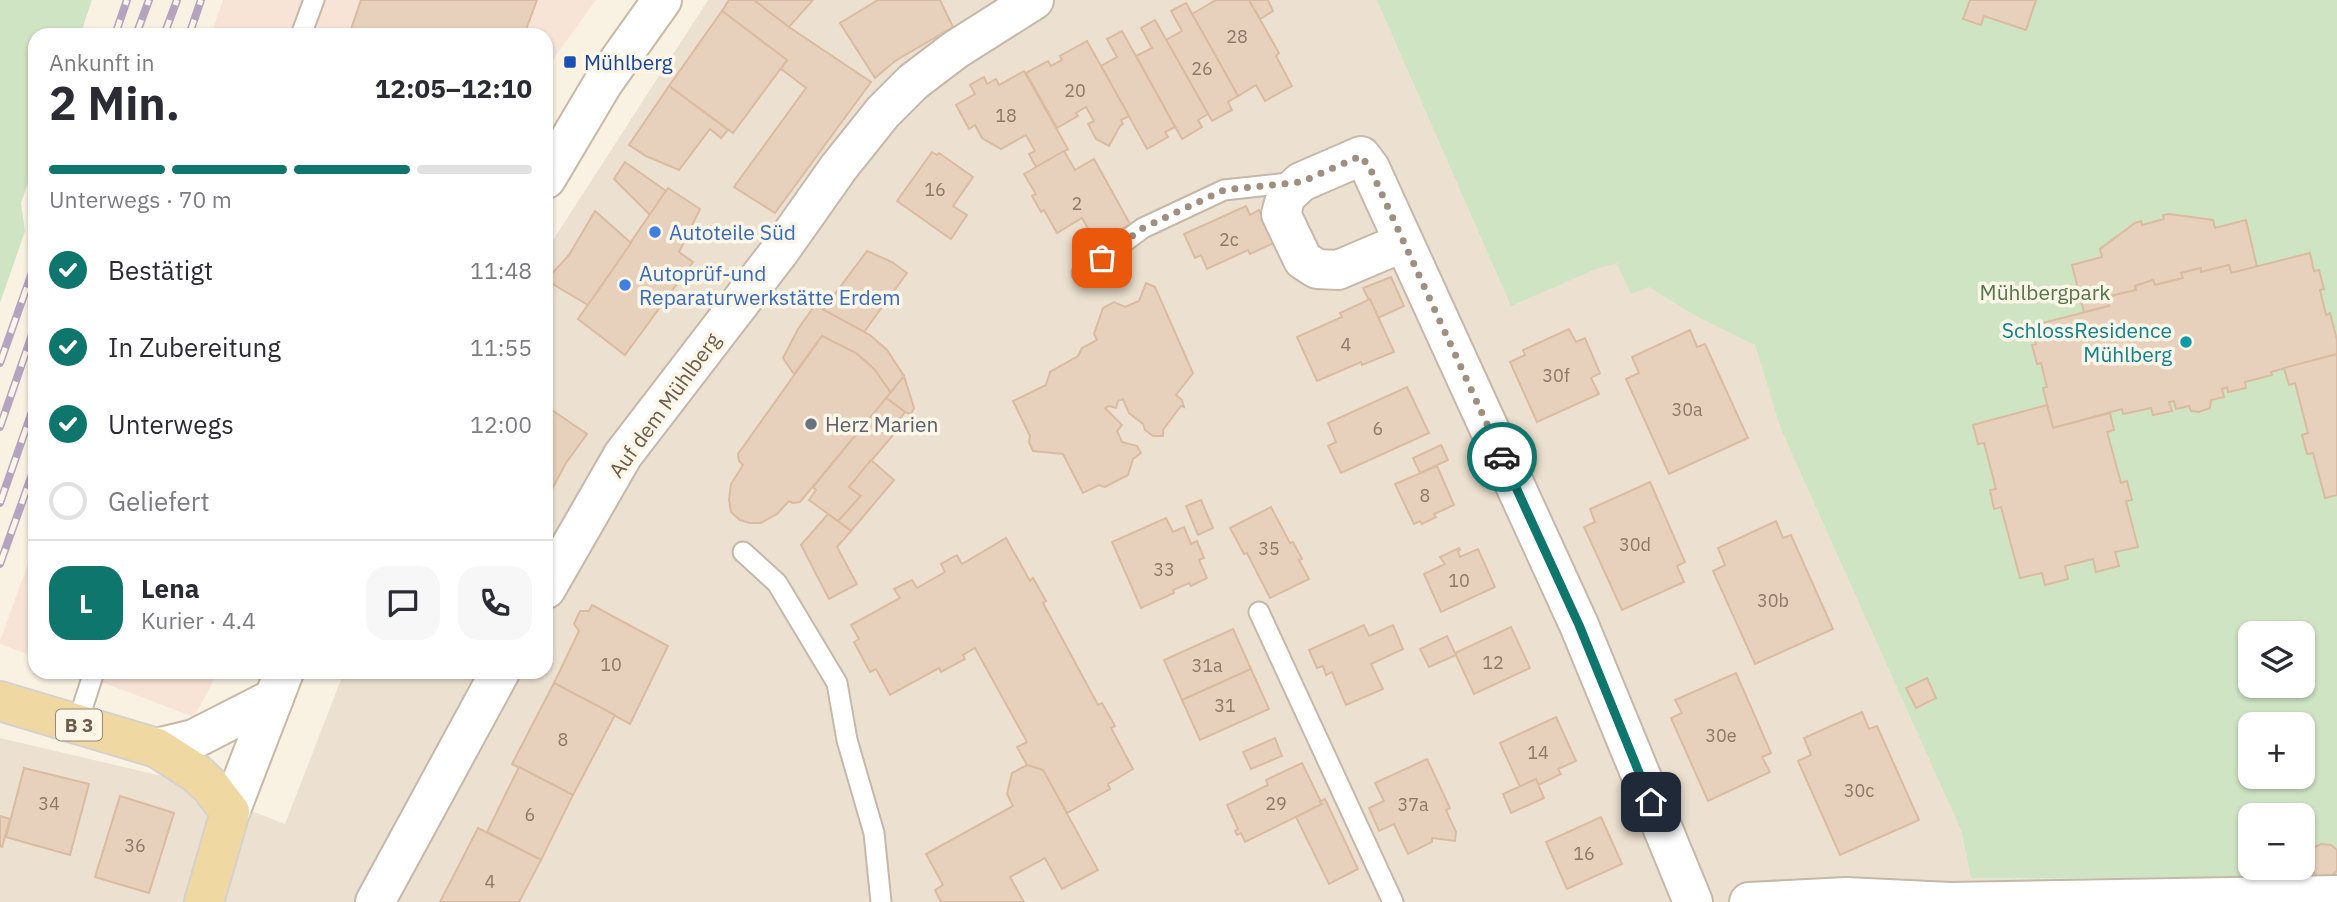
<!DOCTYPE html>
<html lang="de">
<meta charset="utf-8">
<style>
:root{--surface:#fff;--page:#f7f7f7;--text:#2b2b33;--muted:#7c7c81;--line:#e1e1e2;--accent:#0f766e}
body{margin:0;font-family:"IBM Plex Sans",sans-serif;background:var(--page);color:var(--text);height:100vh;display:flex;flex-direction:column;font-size:26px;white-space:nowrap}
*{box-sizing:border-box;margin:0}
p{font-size:23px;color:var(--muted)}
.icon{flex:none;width:38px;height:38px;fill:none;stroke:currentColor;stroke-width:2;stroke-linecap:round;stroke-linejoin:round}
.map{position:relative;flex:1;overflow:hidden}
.details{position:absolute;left:28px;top:28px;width:525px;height:651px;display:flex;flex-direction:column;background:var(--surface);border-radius:21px;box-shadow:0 2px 5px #0004}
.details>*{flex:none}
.controls{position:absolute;left:2238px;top:621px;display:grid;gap:14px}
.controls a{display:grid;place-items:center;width:77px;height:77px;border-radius:14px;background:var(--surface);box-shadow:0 2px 5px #0004;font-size:35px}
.pin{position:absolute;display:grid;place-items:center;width:60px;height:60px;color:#fff;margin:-30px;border-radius:14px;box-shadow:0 4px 10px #0006}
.courier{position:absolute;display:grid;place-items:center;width:70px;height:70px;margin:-35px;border:5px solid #0f766e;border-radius:50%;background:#fff;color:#222;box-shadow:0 2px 9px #0007}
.headline em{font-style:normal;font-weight:700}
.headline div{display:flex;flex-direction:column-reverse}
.headline{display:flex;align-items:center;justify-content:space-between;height:119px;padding:0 21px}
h1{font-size:46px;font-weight:700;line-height:52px}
.bar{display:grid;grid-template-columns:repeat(4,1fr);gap:10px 7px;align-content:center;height:84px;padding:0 21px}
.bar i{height:9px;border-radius:5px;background:var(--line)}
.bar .current{background:var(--accent)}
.bar p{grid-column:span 4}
.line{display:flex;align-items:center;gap:18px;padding:0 21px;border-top:2px solid var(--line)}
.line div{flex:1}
.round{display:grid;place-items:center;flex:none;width:74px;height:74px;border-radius:21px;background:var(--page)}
ol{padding:0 21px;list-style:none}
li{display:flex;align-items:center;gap:21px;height:77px}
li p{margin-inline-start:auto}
li .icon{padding:7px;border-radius:50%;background:var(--accent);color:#fff;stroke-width:4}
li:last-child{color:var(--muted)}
li i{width:38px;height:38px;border:4px solid var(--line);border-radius:50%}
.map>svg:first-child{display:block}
.residential{fill:#ece1d0;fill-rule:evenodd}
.commercial{fill:#f8e3d7}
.green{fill:#cee4c3;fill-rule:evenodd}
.building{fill:#e8d1bc;stroke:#dbbba0;stroke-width:2}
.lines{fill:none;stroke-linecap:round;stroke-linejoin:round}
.lane-casing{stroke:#c6b8a8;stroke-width:23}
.street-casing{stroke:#c6b8a8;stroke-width:42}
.secondary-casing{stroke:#c8b8a6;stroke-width:42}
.primary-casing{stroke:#d6d1cd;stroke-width:42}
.lane{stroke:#fff;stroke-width:19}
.street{stroke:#fff;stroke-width:38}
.secondary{stroke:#fff;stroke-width:38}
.primary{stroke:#f0d8a2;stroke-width:38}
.rail-casing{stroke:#b5a3c0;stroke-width:8}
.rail{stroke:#fcf6e8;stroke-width:5;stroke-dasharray:16;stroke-linecap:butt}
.done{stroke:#9e8f80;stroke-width:7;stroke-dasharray:0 12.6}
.route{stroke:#0f766e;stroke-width:9}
.transit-dot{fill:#1a4fb4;stroke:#fcf6e8;stroke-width:2.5}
.shop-dot{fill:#3f7fe0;stroke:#fcf6e8;stroke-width:2.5}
.culture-dot{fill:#0f9aa8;stroke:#fcf6e8;stroke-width:2.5}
.worship-dot{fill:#6b7280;stroke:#fcf6e8;stroke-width:2.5}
.labels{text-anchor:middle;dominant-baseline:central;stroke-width:7;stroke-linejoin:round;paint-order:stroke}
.number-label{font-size:18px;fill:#8c7868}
.shield{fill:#fcf6e8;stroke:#98897b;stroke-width:2}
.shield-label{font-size:19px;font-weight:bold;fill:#6d5a4c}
.transit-label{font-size:21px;fill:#164399;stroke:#fcf6e8;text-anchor:start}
.shop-label{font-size:21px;fill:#366cbe;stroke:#fcf6e8;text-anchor:start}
.park-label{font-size:21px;fill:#547749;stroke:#fcf6e8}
.culture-label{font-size:21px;fill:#0d838f;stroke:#fcf6e8;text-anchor:end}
.street-label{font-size:21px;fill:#6d5a4c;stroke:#fcf6e8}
.worship-label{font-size:21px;fill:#5b616d;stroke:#fcf6e8;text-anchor:start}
</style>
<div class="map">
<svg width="2337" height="902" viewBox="0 0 2337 902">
<rect width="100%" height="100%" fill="#f9f1e2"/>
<!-- residential -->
<path class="residential" d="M708,0H2337V902H0V738L162,776L285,824L344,672H546V251ZM2250,634H2303V686H2250ZM2250,724H2303V777H2250ZM2250,816H2303V868H2250Z"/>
<!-- commercial -->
<g class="commercial">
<polygon points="223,0 596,0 546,69 546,35 211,35"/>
<polygon points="35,545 35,657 0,644 0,641"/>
<polygon points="75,672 218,672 194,717"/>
</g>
<!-- green -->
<g class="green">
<polygon points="0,0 92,0 80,35 35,35 35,162 21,203 25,231 0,303"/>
<path d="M1377,0H2337V878H1971L1962,832L1781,429L1755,345L1696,316L1649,287L1631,294L1617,263L1596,269L1511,306ZM2250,634H2303V686H2250ZM2250,724H2303V777H2250ZM2250,816H2303V868H2250Z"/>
</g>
<!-- building -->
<g class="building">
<polygon points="361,0 537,0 524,35 349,35"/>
<polygon points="729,0 754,0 789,27 871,82 775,213 734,187 806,88 781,69 787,60 722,11"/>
<polygon points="754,0 813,0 789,27"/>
<polygon points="878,0 940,0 953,27 895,61 875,78 840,23"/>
<polygon points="1216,0 1249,0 1279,53 1276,56 1292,86 1265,101 1256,85 1238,96 1192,14"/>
<polygon points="1249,0 1268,0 1273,11 1260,19"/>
<polygon points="1970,0 2036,0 2026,30 1984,16 1981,25 1963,19"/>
<polygon points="1186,3 1238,96 1228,102 1232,110 1212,121 1166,40 1182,31 1171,11"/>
<polygon points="722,11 787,60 733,133 669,86"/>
<polygon points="1155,20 1208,114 1198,120 1202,127 1182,139 1136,56 1152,48 1141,28"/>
<polygon points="1122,31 1175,127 1165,132 1168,137 1147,149 1101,66 1117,57 1107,39"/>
<polygon points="1087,41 1129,116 1121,120 1123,124 1120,126 1109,146 1096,139 1088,124 1094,121 1086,107 1076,113 1078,116 1057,128 1026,73 1048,61 1051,66 1062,60 1060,56"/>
<polygon points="1024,71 1068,149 1036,167 1029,154 1035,151 1026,135 1001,149 982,138 975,125 969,129 956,105 975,94 970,85 984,77 987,84 996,79 999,85"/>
<polygon points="669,86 728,130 721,138 710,129 679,170 646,156 629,145"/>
<polygon points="1064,151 1075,170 1094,159 1130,224 1120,230 1122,233 1109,252 1098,246 1082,218 1057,233 1044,210 1041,212 1032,196 1036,194 1024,174"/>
<polygon points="932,152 937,155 939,153 973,177 953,206 967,215 951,239 897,201"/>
<polygon points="625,162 666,191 650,215 614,179"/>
<polygon points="668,188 700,209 679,252 693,262 625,355 578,319"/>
<polygon points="1246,206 1250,215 1259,210 1274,243 1250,254 1248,250 1207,269 1201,255 1195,258 1184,234"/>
<polygon points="595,211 631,243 588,305 546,280 569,255"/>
<polygon points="2169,214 2213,220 2215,228 2246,220 2257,267 2231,273 2229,265 2201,272 2201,268 2181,273 2183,278 2155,285 2153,280 2135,286 2136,290 2107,297 2109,306 2084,312 2072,265 2102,257 2100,249 2135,223 2141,221 2142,225 2164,219 2163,215"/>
<polygon points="867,251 892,262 907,273 864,332 823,310"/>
<polygon points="2310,253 2314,271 2319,270 2324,289 2320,290 2326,315 2330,313 2337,340 2337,354 2271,372 2272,375 2245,382 2246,388 2228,392 2227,387 2222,389 2224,397 2211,400 2210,408 2199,412 2191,411 2189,406 2176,409 2174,401 2169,402 2172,411 2153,415 2151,408 2123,414 2122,409 2053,428 2043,388 2047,387 2041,363 2037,364 2032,345 2036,344 2031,326 2109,306 2107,297 2136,290 2135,286 2153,280 2155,285 2183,278 2181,273 2201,268 2201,272 2229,265 2231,273"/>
<polygon points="1391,277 1404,306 1378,318 1363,288"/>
<polygon points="1146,283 1155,287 1193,373 1176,395 1182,400 1184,407 1181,406 1163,430 1163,436 1153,436 1145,430 1143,424 1129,413 1123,399 1118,401 1116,408 1109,406 1105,408 1122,425 1117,431 1122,442 1137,446 1141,453 1133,459 1128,475 1105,487 1099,485 1083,493 1063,454 1033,451 1029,442 1030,436 1013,401 1046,385 1050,372 1078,356 1082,348 1097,340 1094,334 1103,308 1114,302 1125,307 1139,301"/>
<polygon points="1370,299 1394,352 1362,365 1361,362 1317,381 1297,337 1342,317 1340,313"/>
<polygon points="815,305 870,335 887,350 904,376 891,393 874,369 856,353 822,336 794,374 783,358 798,329"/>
<polygon points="1569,329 1576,342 1585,338 1600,373 1591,378 1599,394 1537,422 1510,362 1525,355 1523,350"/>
<polygon points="1690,330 1697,347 1705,344 1748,438 1669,474 1626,379 1639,373 1632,357"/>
<polygon points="822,336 856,353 874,369 891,393 800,502 793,503 789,501 777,514 761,523 750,523 740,520 731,512 729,500 731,484 743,465 739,461 738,454"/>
<polygon points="2337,354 2337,495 2325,498 2313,453 2307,454 2302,435 2308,433 2295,383 2289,385 2284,368"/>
<polygon points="904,376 914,408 911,414 905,412 886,398"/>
<polygon points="1407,387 1429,433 1341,473 1328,446 1336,442 1328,423"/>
<polygon points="886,398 905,412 896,424 900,427 849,487 861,496 838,521 809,500 816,490 813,487"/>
<polygon points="2047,405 2053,428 2110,413 2114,430 2107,432 2121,483 2127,481 2132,500 2126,501 2138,547 2115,552 2119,566 2096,572 2093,559 2065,566 2068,579 2045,585 2042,573 2020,578 2001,507 1994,509 1990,490 1996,489 1984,443 1978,444 1973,425"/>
<polygon points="546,406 587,434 566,463 551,491 546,487"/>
<polygon points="1441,445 1448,460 1420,473 1413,458"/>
<polygon points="871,460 894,480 851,531 838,521 861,496 849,487"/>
<polygon points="1437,466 1454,505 1434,514 1436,517 1422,524 1420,521 1414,524 1395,484"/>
<polygon points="1650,482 1685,562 1677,566 1684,582 1622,610 1584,527 1595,522 1590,509"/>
<polygon points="1201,500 1213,528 1198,535 1186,506"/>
<polygon points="1271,507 1290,543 1293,542 1302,559 1299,560 1309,579 1270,598 1247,553 1244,554 1230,528"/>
<polygon points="828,514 851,531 837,547 857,584 829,599 801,545"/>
<polygon points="1166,518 1173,532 1184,527 1191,544 1197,541 1204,558 1199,560 1207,578 1191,586 1189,583 1173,590 1174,593 1141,608 1112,542"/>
<polygon points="1776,521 1783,538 1791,535 1833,629 1755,664 1713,571 1725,565 1718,548"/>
<polygon points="1006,538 1030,581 1033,578 1046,601 1043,603 1098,705 1102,703 1115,726 1111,728 1133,769 1108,784 1110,789 1067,813 1043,770 1027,765 1017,747 1027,742 975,648 963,655 965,659 941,672 939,668 890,695 876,669 870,672 854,642 859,639 851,625 900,598 894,589 912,580 917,588 945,572 941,564 957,555 962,564"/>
<polygon points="1459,548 1460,550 1458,551 1460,557 1478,549 1495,587 1441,612 1424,574 1445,564 1440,557"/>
<polygon points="592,605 668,646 630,724 554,683 579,631 574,624 580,611 589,611"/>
<polygon points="1364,625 1369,636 1393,625 1403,649 1371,664 1383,689 1346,705 1332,672 1326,675 1323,666 1317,668 1309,650"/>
<polygon points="1511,627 1530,668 1474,694 1455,653"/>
<polygon points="1233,629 1251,669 1182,700 1164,660"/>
<polygon points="1447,636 1456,655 1429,667 1420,649"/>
<polygon points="1251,669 1269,709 1200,740 1182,700"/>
<polygon points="1736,673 1771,753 1762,757 1770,772 1708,801 1671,718 1682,713 1675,700"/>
<polygon points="1927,678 1936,698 1916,708 1906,688"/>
<polygon points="554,683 615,715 573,795 512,764"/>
<polygon points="1862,712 1869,729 1877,726 1919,820 1840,855 1798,761 1811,755 1804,738"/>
<polygon points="1556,717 1576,761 1558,769 1561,774 1538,785 1536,779 1520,787 1500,743"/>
<polygon points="1275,738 1282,756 1251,769 1243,752"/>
<polygon points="1427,759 1450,808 1446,810 1456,832 1455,841 1432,838 1432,842 1408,854 1394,824 1379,831 1369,808 1384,801 1375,783"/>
<polygon points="1302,763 1322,804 1245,842 1241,833 1237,835 1235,831 1238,829 1227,805 1268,785 1266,780"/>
<polygon points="1027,765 1043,770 1098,870 1062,889 1045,858 1010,877 1024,902 941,902 935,890 943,885 926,854 1013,806 1007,794 1012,773"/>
<polygon points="519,767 573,795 541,860 487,832"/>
<polygon points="24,768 89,784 70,855 6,837"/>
<polygon points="1536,779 1544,798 1511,813 1503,794"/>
<polygon points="120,796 174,813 149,893 95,877"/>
<polygon points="1325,799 1358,869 1329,884 1296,817 1322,804 1320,802"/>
<polygon points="0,816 10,819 2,847 0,846"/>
<polygon points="1601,817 1622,864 1567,889 1546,842"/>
<polygon points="478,828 541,860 519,902 440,902"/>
<polygon points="2321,844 2331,845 2337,850 2337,871 2330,877 2319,877 2310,870 2307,865 2308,854 2311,849"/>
</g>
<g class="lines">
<!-- lane casing -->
<g class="lane-casing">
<g id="lane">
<polyline points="301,35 314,0"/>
<polyline points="1082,273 1143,228 1224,190 1297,182"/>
<polyline points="743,552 777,583 837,683 847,740 874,833 881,902"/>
<polyline points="1259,612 1393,902"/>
<polyline points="77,724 94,672"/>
</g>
</g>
<!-- street casing -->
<g class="street-casing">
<g id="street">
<polyline points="1404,242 1338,270 1317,269 1303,260 1281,214 1286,196 1301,182 1361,156 1370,168 1579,625 1693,902"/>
<polyline points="546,589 623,455 779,252 839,167 883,112 913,82 955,50 1034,0"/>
<polyline points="375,902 500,672"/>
<polyline points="1749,902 1846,897 1950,902 2337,895"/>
</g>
</g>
<!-- secondary casing -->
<g class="secondary-casing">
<g id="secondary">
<polyline points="546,179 603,83 662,0"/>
<polyline points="157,748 194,739 274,698"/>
<polyline points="230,812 284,672"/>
</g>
</g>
<!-- primary casing -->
<g class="primary-casing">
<polyline id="primary" points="0,701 157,748 196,773 211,787 230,812 204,902"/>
</g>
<!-- lane -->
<use href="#lane" class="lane"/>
<!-- street -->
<use href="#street" class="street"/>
<!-- secondary -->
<use href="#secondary" class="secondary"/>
<!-- primary -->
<use href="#primary" class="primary"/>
<!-- rail casing -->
<g class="rail-casing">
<g id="rail">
<polyline points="115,35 127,0"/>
<polyline points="136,35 149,0"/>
<polyline points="164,35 177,0"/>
<polyline points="189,35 201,0"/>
<polyline points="0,363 35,264"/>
<polyline points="0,427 35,326"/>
<polyline points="0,503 35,403"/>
<polyline points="0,564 35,466"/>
</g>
</g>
<!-- rail -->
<use href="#rail" class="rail"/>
</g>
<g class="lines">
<!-- done -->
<polyline class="done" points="1102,258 1143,228 1224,190 1301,182 1361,156 1370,168 1502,457"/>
<!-- route -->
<polyline class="route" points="1502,457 1579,625 1651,802"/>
</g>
<!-- markers -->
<rect class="transit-dot" x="563" y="55" width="14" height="14" rx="3.5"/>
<g class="shop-dot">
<circle cx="655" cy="232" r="7"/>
<circle cx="625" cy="285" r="7"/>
</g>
<circle class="culture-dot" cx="2186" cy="342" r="7"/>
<circle class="worship-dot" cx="811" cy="424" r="7"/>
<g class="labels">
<!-- number labels -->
<g class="number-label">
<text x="1237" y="36">28</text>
<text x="1202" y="68">26</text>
<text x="1075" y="90">20</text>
<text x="1006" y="115">18</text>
<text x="935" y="189">16</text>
<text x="1077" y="203">2</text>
<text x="1229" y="239">2c</text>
<text x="1346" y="344">4</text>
<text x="1556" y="375">30f</text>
<text x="1687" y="409">30a</text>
<text x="1378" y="428">6</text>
<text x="1425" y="495">8</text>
<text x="1635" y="544">30d</text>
<text x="1269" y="548">35</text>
<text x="1164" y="569">33</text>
<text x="1459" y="580">10</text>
<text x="1773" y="600">30b</text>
<text x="1493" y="662">12</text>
<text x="611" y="664">10</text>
<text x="1207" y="665">31a</text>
<text x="1225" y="705">31</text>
<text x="1721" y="735">30e</text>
<text x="563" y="739">8</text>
<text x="1538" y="752">14</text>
<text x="1859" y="790">30c</text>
<text x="49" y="803">34</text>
<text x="1276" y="803">29</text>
<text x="1413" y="804">37a</text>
<text x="530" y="814">6</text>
<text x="135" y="845">36</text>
<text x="1584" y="853">16</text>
<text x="490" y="881">4</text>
</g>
<!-- shield labels -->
<rect class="shield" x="56" y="709.5" width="46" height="31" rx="5"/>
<g class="shield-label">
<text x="79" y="725">B 3</text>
</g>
<!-- transit labels -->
<g class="transit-label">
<text x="584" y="62">Mühlberg</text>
</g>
<!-- shop labels -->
<g class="shop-label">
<text x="669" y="232">Autoteile Süd</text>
<text x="639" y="273">Autoprüf-und<tspan x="639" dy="24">Reparaturwerkstätte Erdem</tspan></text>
</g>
<!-- park labels -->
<g class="park-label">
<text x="2045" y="292">Mühlbergpark</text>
</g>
<!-- culture labels -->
<g class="culture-label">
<text x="2172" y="330">SchlossResidence<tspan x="2172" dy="24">Mühlberg</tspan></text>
</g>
<!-- street labels -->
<g class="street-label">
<text transform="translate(664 405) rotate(-54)">Auf dem Mühlberg</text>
</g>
<!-- worship labels -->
<g class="worship-label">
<text x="825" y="424">Herz Marien</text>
</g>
</g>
</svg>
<div class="controls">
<a><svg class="icon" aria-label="layers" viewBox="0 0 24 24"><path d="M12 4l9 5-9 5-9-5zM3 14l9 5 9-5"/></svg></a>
<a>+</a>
<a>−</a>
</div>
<div class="pin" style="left:1102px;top:258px;background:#ea580c"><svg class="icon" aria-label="bag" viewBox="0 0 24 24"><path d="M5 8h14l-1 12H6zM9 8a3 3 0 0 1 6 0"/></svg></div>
<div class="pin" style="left:1651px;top:802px;background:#1f2937"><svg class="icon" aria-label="home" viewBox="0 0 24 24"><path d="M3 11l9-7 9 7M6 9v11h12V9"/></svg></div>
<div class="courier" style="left:1502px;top:457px"><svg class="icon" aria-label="car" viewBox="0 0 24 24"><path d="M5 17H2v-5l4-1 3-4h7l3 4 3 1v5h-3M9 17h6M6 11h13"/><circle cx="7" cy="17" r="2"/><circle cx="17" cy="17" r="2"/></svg></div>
<section class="details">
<div class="headline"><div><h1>2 Min.</h1><p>Ankunft in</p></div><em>12:05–12:10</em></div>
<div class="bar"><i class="current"></i><i class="current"></i><i class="current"></i><i></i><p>Unterwegs · 70 m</p></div>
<ol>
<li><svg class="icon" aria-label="check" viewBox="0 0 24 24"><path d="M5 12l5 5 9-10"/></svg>Bestätigt<p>11:48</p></li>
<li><svg class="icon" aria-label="check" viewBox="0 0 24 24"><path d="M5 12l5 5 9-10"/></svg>In Zubereitung<p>11:55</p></li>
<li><svg class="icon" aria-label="check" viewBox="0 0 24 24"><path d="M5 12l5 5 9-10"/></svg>Unterwegs<p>12:00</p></li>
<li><i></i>Geliefert</li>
</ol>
<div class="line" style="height:126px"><b class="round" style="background:var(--accent);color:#fff">L</b><div><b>Lena</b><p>Kurier · 4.4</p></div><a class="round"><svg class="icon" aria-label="chat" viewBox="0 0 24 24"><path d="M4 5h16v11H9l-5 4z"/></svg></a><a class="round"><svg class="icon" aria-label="phone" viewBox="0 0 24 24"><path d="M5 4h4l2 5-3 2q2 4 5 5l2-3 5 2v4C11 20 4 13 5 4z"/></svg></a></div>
</section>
</div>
